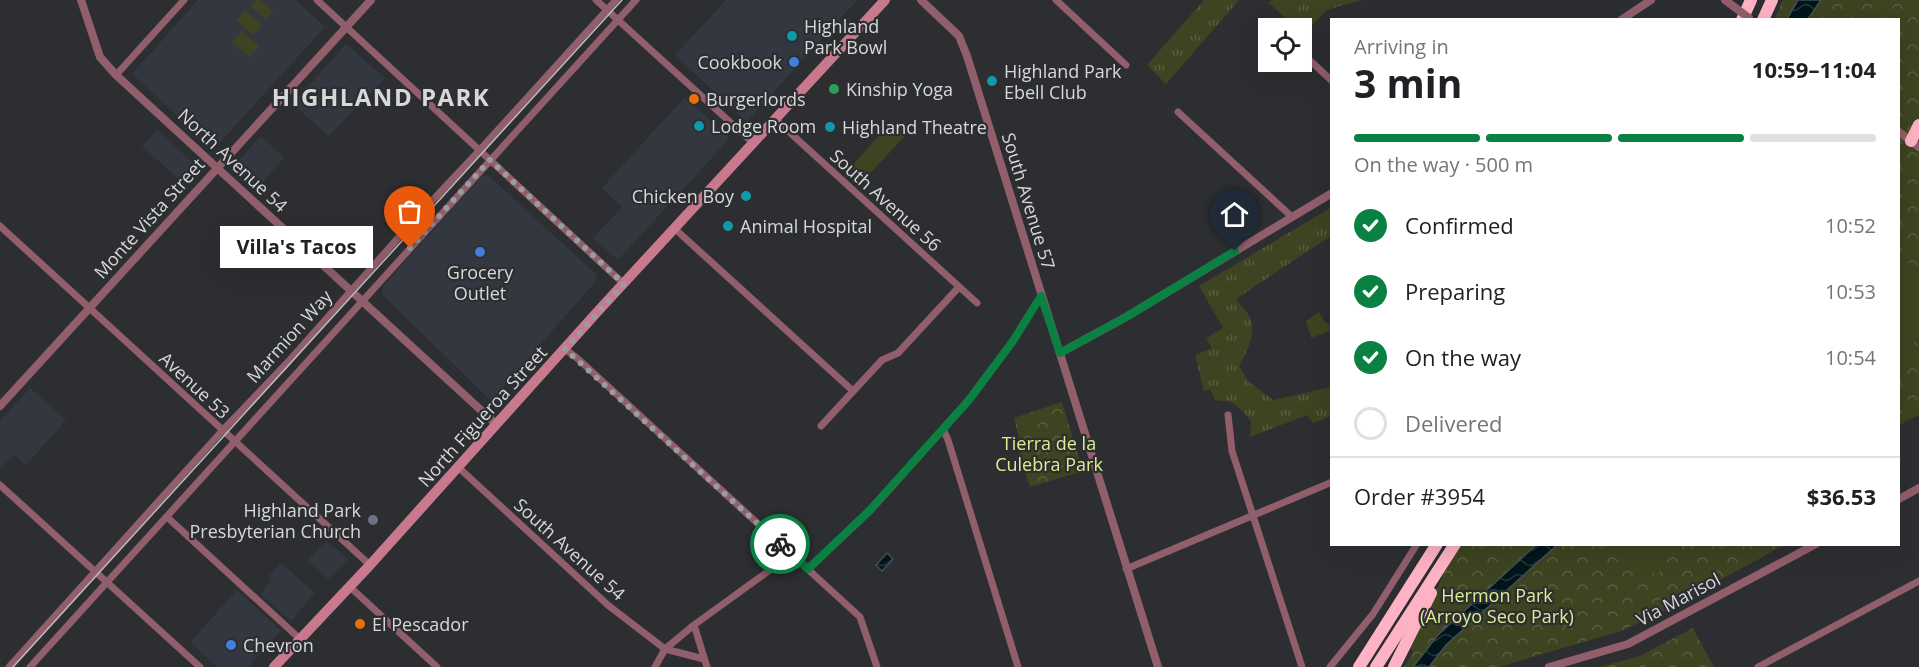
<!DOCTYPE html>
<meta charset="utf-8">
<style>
:root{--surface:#fff;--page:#f2f2f2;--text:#202124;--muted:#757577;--line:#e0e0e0;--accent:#0b8043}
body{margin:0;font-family:"Open Sans",sans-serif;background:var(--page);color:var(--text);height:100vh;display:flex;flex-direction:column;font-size:22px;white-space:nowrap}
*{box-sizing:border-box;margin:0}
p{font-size:20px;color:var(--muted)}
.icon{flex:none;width:33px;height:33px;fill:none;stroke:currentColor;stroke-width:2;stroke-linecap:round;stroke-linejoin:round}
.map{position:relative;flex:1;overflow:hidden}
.details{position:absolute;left:1330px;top:18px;width:570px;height:528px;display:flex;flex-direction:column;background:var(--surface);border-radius:0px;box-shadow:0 6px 24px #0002}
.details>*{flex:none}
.fabs{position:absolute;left:1258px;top:18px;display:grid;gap:12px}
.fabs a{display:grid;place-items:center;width:54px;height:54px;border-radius:0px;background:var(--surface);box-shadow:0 6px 24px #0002;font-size:30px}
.pin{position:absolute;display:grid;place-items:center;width:51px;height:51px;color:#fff;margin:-62px -26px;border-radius:50% 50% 50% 0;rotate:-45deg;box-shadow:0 0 6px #0007}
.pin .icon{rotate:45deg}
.courier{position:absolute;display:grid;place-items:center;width:60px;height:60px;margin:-30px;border:4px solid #0b8043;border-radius:50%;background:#fff;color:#222;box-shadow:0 2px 8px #0007}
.bubble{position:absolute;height:42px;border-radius:0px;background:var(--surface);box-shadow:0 6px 24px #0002;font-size:20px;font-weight:700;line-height:42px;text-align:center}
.summary em{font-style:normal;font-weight:700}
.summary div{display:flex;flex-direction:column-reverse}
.summary{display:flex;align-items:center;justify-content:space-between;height:102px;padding:0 24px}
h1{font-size:39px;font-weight:700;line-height:45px}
.bar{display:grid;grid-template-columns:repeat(4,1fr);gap:9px 6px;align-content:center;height:72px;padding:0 24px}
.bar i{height:8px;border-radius:4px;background:var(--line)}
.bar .on{background:var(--accent)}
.bar p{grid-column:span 4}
.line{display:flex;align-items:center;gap:15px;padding:0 24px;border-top:2px solid var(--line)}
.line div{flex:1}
ol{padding:0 24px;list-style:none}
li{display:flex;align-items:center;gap:18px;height:66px}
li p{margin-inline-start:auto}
li .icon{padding:6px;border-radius:50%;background:var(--accent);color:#fff;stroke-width:4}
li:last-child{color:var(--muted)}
li i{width:33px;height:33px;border:3px solid var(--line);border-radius:50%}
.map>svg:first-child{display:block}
.built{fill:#333840}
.grass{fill:url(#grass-tufts)}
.park{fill:url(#park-crowns)}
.garden{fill:#3e4421}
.water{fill:url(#water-waves);stroke:#405054;stroke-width:1.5}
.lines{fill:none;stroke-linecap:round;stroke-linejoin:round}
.minor{stroke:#915f6b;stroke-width:7}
.tertiary{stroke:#915f6b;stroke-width:8}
.secondary{stroke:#c9798d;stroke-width:10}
.motorway{stroke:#feb3c4;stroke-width:12}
.tram{stroke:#bcbdbf;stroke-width:1.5}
.tertiary-bridge{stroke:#915f6b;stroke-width:8}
.done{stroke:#9b9c9f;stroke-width:6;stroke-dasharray:0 10.8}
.route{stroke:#0b8043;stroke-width:8}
.culture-dot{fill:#0f9aa8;stroke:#2c2e31;stroke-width:2}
.shop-dot{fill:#3f7fe0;stroke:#2c2e31;stroke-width:2}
.leisure-dot{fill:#2e9e5b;stroke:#2c2e31;stroke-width:2}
.food-dot{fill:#e8710a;stroke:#2c2e31;stroke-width:2}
.worship-dot{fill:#6b7280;stroke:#2c2e31;stroke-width:2}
.labels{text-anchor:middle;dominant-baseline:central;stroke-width:4.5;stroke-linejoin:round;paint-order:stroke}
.poi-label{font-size:18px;fill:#d7d8da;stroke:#2c2e31;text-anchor:start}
.street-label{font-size:18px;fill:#d7d8da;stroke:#2c2e31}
.park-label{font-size:18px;fill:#dced8f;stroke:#2c2e31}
.district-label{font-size:24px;font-weight:bold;letter-spacing:1.5px;fill:#d7d8da;stroke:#2c2e31}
</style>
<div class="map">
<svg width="1919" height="667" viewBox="0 0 1919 667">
<defs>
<pattern id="grass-tufts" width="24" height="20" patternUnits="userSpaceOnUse" patternTransform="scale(1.5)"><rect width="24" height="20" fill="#3e4421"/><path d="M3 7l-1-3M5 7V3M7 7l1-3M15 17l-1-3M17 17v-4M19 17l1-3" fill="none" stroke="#595e41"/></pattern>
<pattern id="park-crowns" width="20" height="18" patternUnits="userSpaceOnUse" patternTransform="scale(1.5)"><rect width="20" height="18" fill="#3e4421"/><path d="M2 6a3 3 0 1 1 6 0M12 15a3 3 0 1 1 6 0" fill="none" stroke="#595e41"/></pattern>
<pattern id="water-waves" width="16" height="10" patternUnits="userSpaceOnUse" patternTransform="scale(1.5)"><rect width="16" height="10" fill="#00151b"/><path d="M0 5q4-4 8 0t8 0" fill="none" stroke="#24363c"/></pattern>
</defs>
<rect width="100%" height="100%" fill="#2c2e31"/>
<!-- built -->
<g class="built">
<polygon points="198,0 296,0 325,27 214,149 132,74"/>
<polygon points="726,0 857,0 747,122 675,55"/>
<polygon points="346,44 385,78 329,136 292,104"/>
<polygon points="685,97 730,138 618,260 593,238 622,207 602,188"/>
<polygon points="157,130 199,168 184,184 142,146"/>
<polygon points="261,136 284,158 257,188 233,167"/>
<polygon points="488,175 597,275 596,281 491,401 382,294 383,286 482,176"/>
<polygon points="30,388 66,420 26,465 14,455 0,469 0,421"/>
<polygon points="326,541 348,559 328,579 308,560"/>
<polygon points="281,563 315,593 291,621 260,594 271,581 268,577"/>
<polygon points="237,590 281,631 248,667 217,667 190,642"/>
</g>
<!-- grass -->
<g class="grass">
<polygon points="1204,0 1239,0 1166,84 1147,65"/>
<polygon points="1272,0 1361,0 1327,10 1303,34 1302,28 1297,28 1269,3"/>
<path d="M1332,207V237L1323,241L1236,299C1239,304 1245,309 1248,314C1259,331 1247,351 1239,366L1249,382L1273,400L1332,387V416L1313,423L1307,415L1250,437L1251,422L1245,413L1231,402L1215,400L1210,389L1204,391L1195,355L1212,348L1206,338L1223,328L1199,286Z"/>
</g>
<!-- park -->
<g class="park">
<polygon points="1783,0 1919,0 1919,415 1899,425 1899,20 1774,20"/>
<polygon points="1062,402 1083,471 1030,487 1018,454 1022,452 1014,418"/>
<polygon points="1462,545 1784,545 1660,613 1621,631 1499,667 1404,667 1413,652 1410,648 1446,569"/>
<polygon points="1693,628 1714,667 1599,667 1640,656"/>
</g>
<!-- garden -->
<g class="garden">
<polygon points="256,0 260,0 273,11 266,19 251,6"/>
<polygon points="245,10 262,25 253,35 236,20"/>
<polygon points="242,31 259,46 249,57 232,42"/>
<polygon points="892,121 906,135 861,183 848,170"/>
<polygon points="1899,260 1919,267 1919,328 1899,384"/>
<polygon points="1319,312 1324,321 1331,326 1332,330 1311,338 1306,321"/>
<polygon points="1616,545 1616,544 1677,545 1657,575 1615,546"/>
</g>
<!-- water -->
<g class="water">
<polygon points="1798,0 1821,0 1808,19 1787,19"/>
<polygon points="1536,545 1557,545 1446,645 1429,667 1413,667 1438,635"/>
<polygon points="887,553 893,559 882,571 876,565"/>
</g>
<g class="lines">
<!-- minor -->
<g class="minor">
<polyline points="317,0 624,284"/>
<polyline points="596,0 753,143"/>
<polyline points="1056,0 1126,65"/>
<polyline points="1302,53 1332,81"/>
<polyline points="116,75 184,0"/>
<polyline points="1178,112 1292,217"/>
<polyline points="775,119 977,303"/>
<polyline points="0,226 370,565"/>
<polyline points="675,229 853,391"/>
<polyline points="565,349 577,358 860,617 877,667"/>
<polyline points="1228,415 1232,451 1302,667"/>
<polyline points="821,426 882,360 898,353 959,287"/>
<polyline points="943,429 948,440 1018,667"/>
<polyline points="458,467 609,606 665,649 704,659"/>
<polyline points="0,485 200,667"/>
<polyline points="167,517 300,639"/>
<polyline points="808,569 870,511 969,400 1013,341 1041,296"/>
<polyline points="1126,569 1332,482"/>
<polyline points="350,587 437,667"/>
<polyline points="694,625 707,667"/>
<polyline points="9,667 222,431 288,362 414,220 479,151 616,0"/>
<polyline points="30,667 636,0"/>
<polyline points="655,667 665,649 694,625 792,554"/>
<polyline points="1330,667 1373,614 1417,544"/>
<polyline points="1758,667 1919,581"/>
</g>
<!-- tertiary -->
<g class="tertiary">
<polyline points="81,0 100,57 116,75 496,424"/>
<path d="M921,0L959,36L967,56C1030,260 1093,464 1158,667"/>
<polyline points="1621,20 1651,0"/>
<polyline points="1899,132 1919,147"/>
<polyline points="1060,353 1126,317 1332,193"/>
<polyline points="0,406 371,0"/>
<polyline points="1899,499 1919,488"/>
<polyline points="1549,667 1628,644 1816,544"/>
</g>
<!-- secondary -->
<polyline class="secondary" points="274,667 370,565 599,310 885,0"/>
<!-- motorway -->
<g class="motorway">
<polyline points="1742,20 1751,0"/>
<polyline points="1763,20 1772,0"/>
<polyline points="1911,141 1919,125"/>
<polyline points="1359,667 1437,544"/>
<polyline points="1376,667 1455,544"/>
<polyline points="1394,667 1431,593"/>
</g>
<!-- tram -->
<polyline class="tram" points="13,667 622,0"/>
<!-- tertiary-bridge -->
<polyline class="tertiary-bridge" points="1725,0 1749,18"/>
</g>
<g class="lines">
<!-- done -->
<polyline class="done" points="410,248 490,160 624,284 565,349 780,544"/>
<!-- route -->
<polyline class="route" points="780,544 808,569 870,510 969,400 1013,341 1041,296 1060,353 1126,317 1235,251"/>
</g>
<!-- markers -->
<g class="culture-dot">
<circle cx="792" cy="36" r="6"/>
<circle cx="992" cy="81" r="6"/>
<circle cx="699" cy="126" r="6"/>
<circle cx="830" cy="127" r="6"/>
<circle cx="746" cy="196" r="6"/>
<circle cx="728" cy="226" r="6"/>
</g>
<g class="shop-dot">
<circle cx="794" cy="62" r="6"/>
<circle cx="480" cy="252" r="6"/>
<circle cx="231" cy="645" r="6"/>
</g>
<circle class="leisure-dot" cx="834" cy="89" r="6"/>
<g class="food-dot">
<circle cx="694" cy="99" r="6"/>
<circle cx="360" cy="624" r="6"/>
</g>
<circle class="worship-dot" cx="373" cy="520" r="6"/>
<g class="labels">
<!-- poi labels -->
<g class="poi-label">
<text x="804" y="26">Highland<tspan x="804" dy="21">Park Bowl</tspan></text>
<text x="782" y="62" text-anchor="end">Cookbook</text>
<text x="1004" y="71">Highland Park<tspan x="1004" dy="21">Ebell Club</tspan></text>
<text x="846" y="89">Kinship Yoga</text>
<text x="706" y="99">Burgerlords</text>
<text x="711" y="126">Lodge Room</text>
<text x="842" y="127">Highland Theatre</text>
<text x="734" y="196" text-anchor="end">Chicken Boy</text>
<text x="740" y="226">Animal Hospital</text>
<text x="480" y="272" text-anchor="middle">Grocery<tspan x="480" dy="21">Outlet</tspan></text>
<text x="361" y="510" text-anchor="end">Highland Park<tspan x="361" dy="21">Presbyterian Church</tspan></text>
<text x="372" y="624">El Pescador</text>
<text x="243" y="645">Chevron</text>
</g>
<!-- street labels -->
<g class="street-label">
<text transform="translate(233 160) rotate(43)">North Avenue 54</text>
<text transform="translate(886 200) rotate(42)">South Avenue 56</text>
<text transform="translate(1029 201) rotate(73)">South Avenue 57</text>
<text transform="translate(149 218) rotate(-48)">Monte Vista Street</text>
<text transform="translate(289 336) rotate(-48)">Marmion Way</text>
<text transform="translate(195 385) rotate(43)">Avenue 53</text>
<text transform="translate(482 416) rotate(-48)">North Figueroa Street</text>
<text transform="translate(570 549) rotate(42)">South Avenue 54</text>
<text transform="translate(1678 599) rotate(-28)">Via Marisol</text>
</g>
<!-- park labels -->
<g class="park-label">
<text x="1049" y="443">Tierra de la<tspan x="1049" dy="21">Culebra Park</tspan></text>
<text x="1497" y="595">Hermon Park<tspan x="1497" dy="21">(Arroyo Seco Park)</tspan></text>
</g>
<!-- district labels -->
<g class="district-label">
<text x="381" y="96">HIGHLAND PARK</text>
</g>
</g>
</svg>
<div class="fabs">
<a><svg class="icon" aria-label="locate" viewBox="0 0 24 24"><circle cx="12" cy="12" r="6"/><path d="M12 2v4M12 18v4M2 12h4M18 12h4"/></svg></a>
</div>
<div class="pin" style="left:410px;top:248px;background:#ea580c"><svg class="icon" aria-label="bag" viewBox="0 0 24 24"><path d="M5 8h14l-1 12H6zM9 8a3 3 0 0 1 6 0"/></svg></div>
<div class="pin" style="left:1235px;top:251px;background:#1f2937"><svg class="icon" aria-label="home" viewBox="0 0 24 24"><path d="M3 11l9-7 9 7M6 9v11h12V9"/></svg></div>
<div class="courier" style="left:780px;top:544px"><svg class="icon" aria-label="bike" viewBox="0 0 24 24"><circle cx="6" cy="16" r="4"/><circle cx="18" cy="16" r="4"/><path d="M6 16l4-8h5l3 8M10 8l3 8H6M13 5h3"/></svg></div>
<div class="bubble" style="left:220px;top:226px;width:153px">Villa's Tacos</div>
<section class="details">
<div class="summary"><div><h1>3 min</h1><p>Arriving in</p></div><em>10:59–11:04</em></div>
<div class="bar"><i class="on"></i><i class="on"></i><i class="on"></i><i></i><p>On the way · 500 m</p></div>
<ol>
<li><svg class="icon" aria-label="check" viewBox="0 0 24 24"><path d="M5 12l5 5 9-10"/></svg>Confirmed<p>10:52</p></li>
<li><svg class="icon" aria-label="check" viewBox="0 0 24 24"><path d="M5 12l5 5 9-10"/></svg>Preparing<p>10:53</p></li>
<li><svg class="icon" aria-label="check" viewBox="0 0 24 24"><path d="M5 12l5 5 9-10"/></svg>On the way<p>10:54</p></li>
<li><i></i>Delivered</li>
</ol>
<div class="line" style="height:78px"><div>Order #3954</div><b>$36.53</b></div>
</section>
</div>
